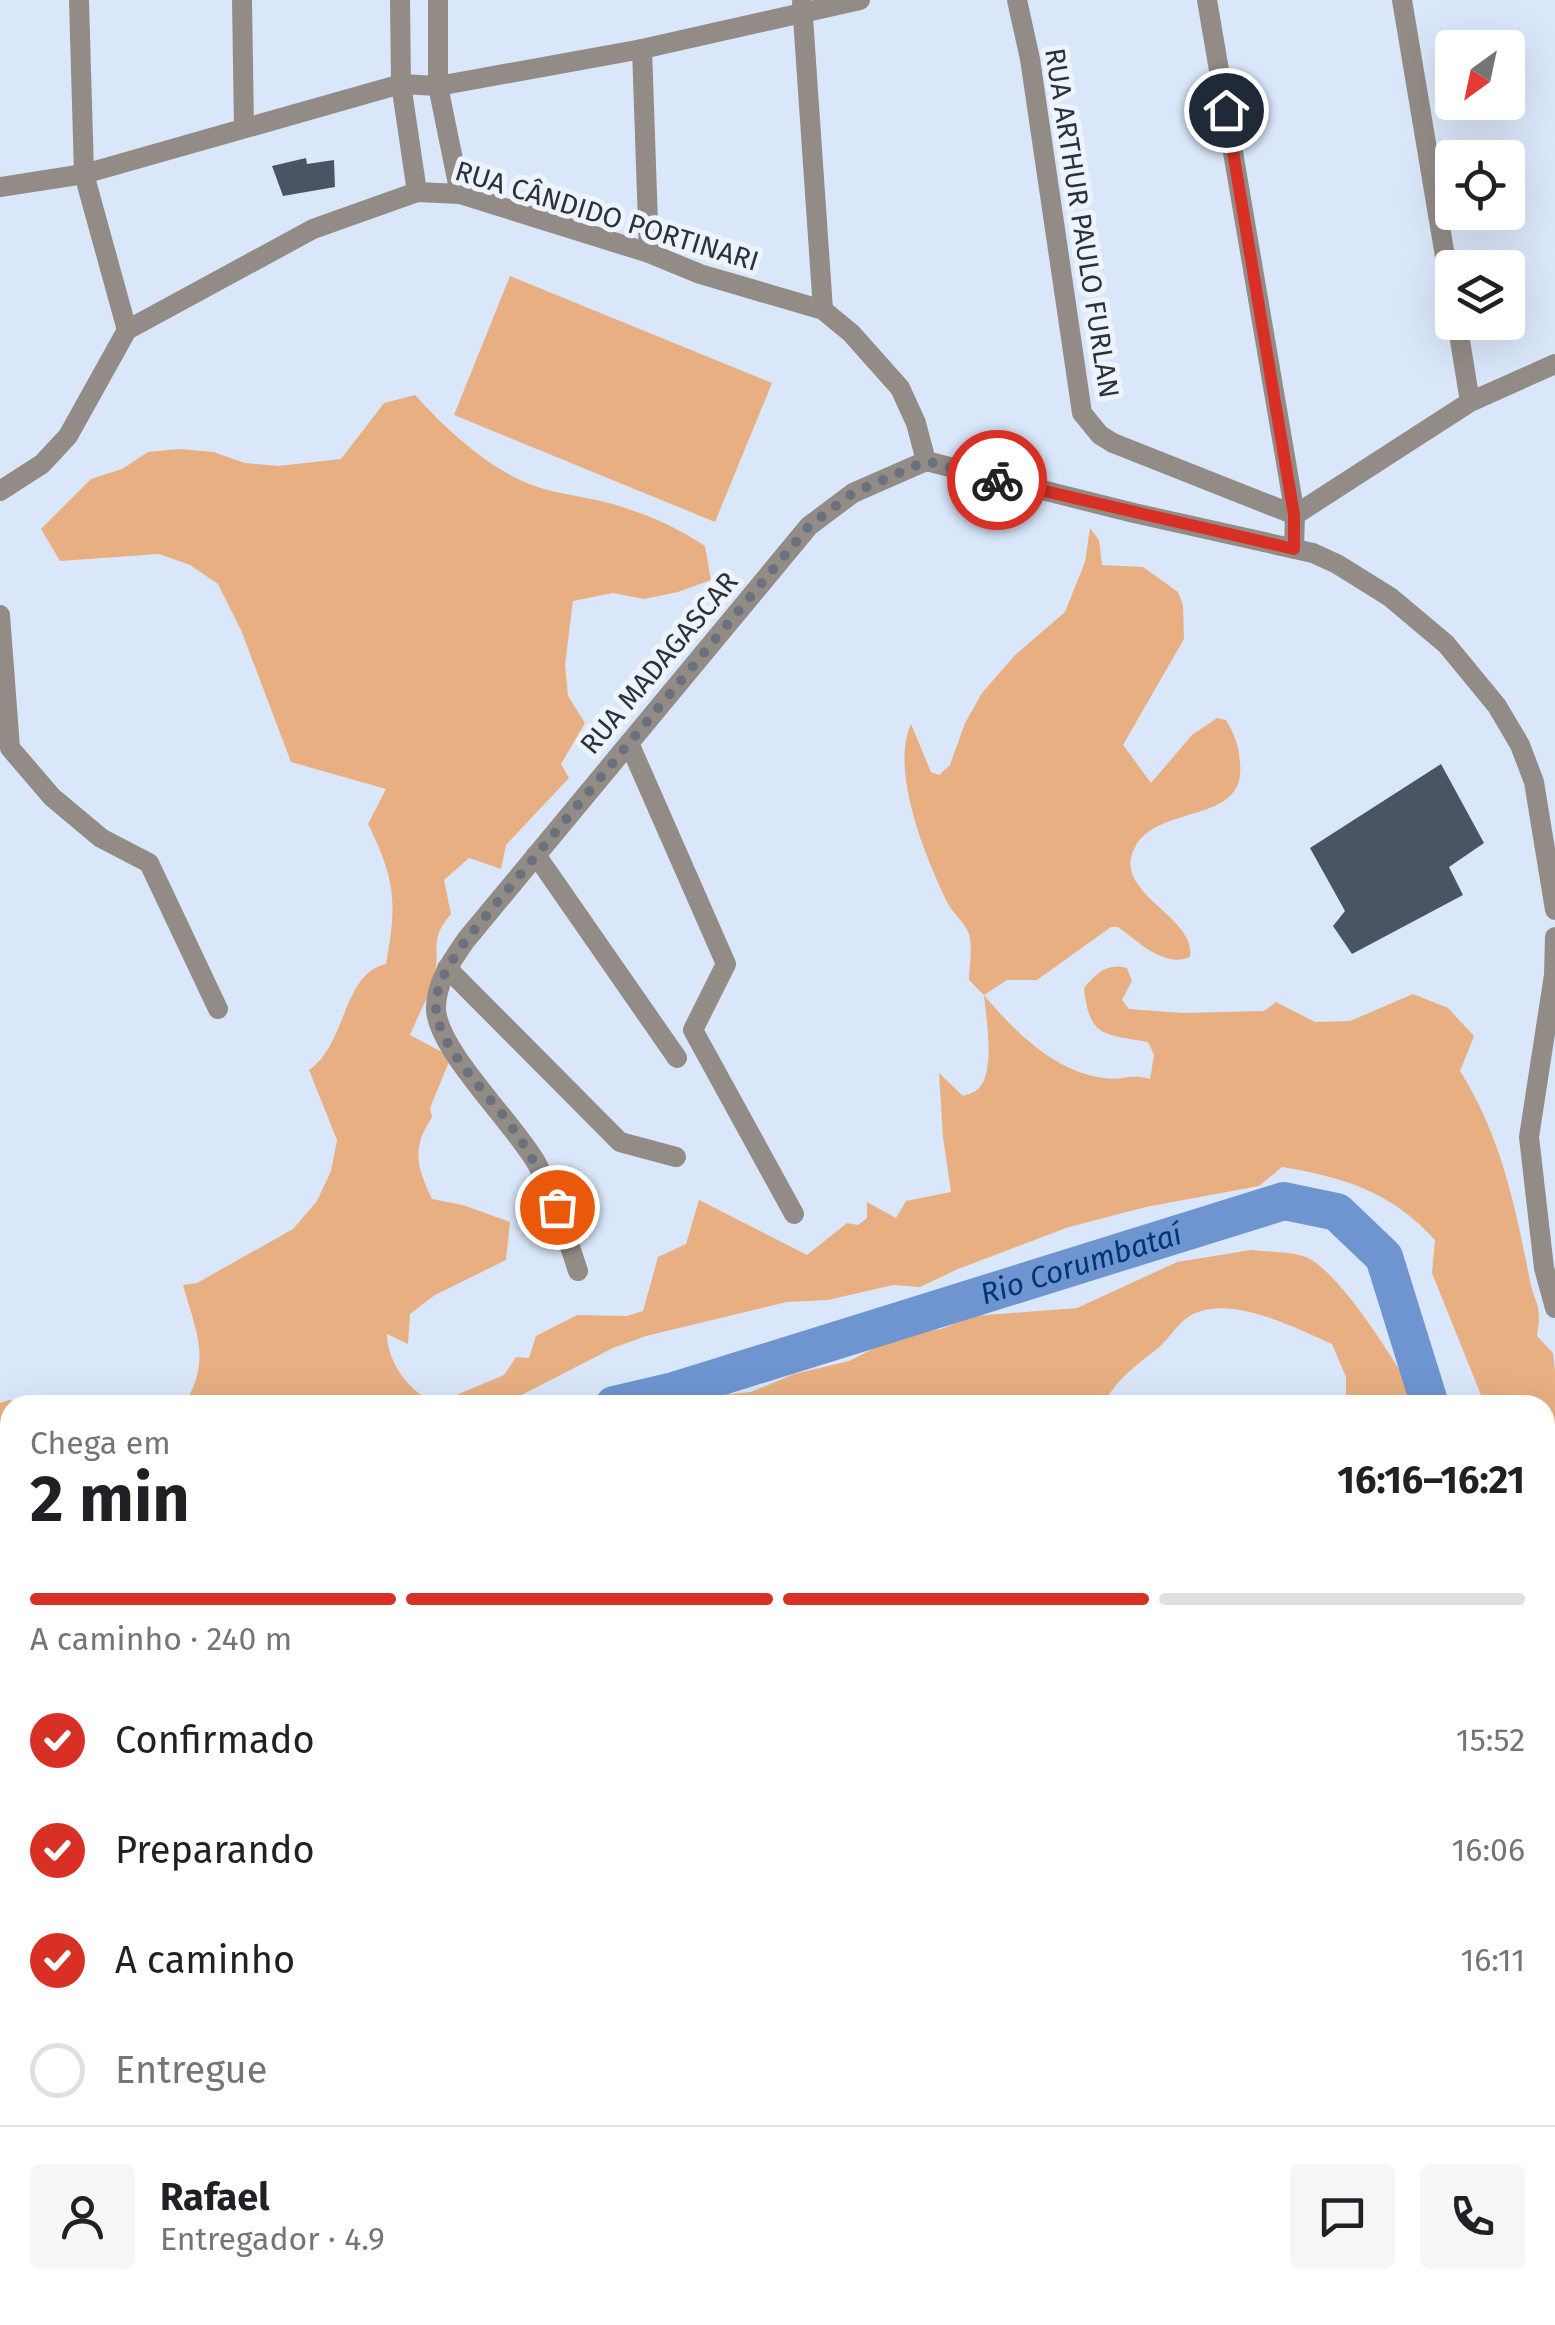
<!DOCTYPE html>
<html lang="pt">
<meta charset="utf-8">
<style>
:root{--surface:#fff;--page:#f6f6f6;--text:#202124;--muted:#757577;--line:#e0e0e0;--accent:#d93025}
body{margin:0;font-family:"Fira Sans",sans-serif;background:var(--page);color:var(--text);height:100vh;display:flex;flex-direction:column;font-size:38px;white-space:nowrap}
*{box-sizing:border-box;margin:0}
p{font-size:32px;color:var(--muted)}
.icon{flex:none;width:55px;height:55px;fill:none;stroke:currentColor;stroke-width:2;stroke-linecap:round;stroke-linejoin:round}
.map{position:relative;flex:1;overflow:hidden}
.side{position:absolute;left:0px;top:1395px;width:1555px;height:930px;display:flex;flex-direction:column;background:var(--surface);border-radius:30px 30px 0 0;box-shadow:0 10px 40px #0002}
.side>*{flex:none}
.needle{width:65px;rotate:213deg}
.buttons{position:absolute;left:1435px;top:30px;display:grid;gap:20px}
.buttons a{display:grid;place-items:center;width:90px;height:90px;border-radius:10px;background:var(--surface);box-shadow:0 10px 40px #0002;font-size:50px}
.pin{position:absolute;display:grid;place-items:center;width:85px;height:85px;color:#fff;margin:-42px;border:5px solid #fff;border-radius:50%;box-shadow:0 2px 10px #0007}
.courier{position:absolute;display:grid;place-items:center;width:100px;height:100px;margin:-50px;border:8px solid #d93025;border-radius:50%;background:#fff;color:#222;box-shadow:0 2px 12px #0007}
.headline em{font-style:normal;font-weight:700}
.headline div{display:flex;flex-direction:column-reverse}
.headline{display:flex;align-items:center;justify-content:space-between;height:170px;padding:0 30px}
h1{font-size:65px;font-weight:700;line-height:75px}
.bar{display:grid;grid-template-columns:repeat(4,1fr);gap:15px 10px;align-content:center;height:120px;padding:0 30px}
.bar i{height:12px;border-radius:8px;background:var(--line)}
.bar .on{background:var(--accent)}
.bar p{grid-column:span 4}
.line{display:flex;align-items:center;gap:25px;padding:0 30px;border-top:2px solid var(--line)}
.line div{flex:1}
.round{display:grid;place-items:center;flex:none;width:105px;height:105px;border-radius:10px;background:var(--page)}
ol{padding:0 30px;list-style:none}
li{display:flex;align-items:center;gap:30px;height:110px}
li p{margin-inline-start:auto}
li .icon{padding:10px;border-radius:50%;background:var(--accent);color:#fff;stroke-width:4}
li:last-child{color:var(--muted)}
li i{width:55px;height:55px;border:5px solid var(--line);border-radius:50%}
.map>svg:first-child{display:block}
.green{fill:#e8b082}
.lines{fill:none;stroke-linecap:round;stroke-linejoin:round}
.river{stroke:#6e95d0;stroke-width:38}
.building{fill:#4a5564}
.street{stroke:#938b85;stroke-width:20}
.done{stroke:#6a717d;stroke-width:10;stroke-dasharray:0 18}
.route{stroke:#d93025;stroke-width:12}
.labels{text-anchor:middle;dominant-baseline:central;stroke-width:10;stroke-linejoin:round;paint-order:stroke}
.street-label{font-size:28px;fill:#2d3239;stroke:#eef4fb}
.water-label{font-size:30px;font-style:italic;fill:#003579;stroke:#eef4fb}
</style>
<div class="map">
<svg width="1555" height="2325" viewBox="0 0 1555 2325">
<rect width="100%" height="100%" fill="#dae7fa"/>
<!-- green -->
<g class="green">
<polygon points="510,276 772,383 715,522 454,415"/>
<path d="M415,395C444,427 477,458 516,478C546,494 581,495 613,504C646,514 677,527 705,546L711,580L678,592L644,599L613,593L573,601L565,665L568,696L585,723L561,764L569,778L506,845L501,869L469,858L444,880L451,914C429,940 440,948 435,975C430,995 417,1017 410,1035L451,1057L430,1108L432,1117C411,1149 417,1167 432,1199L463,1205L510,1222L506,1260L435,1295L410,1314L408,1344L387,1334C387,1362 410,1394 437,1403L504,1375L516,1357L529,1358L536,1336L577,1315L627,1316L643,1311L658,1257L686,1244L699,1200L807,1255L847,1223L858,1225L867,1218V1202L896,1218L906,1201L951,1192L943,1137L939,1073L963,1096C968,1094 974,1093 978,1089C996,1073 986,1017 984,995L969,980C969,967 973,946 969,934C965,922 952,913 947,902C925,856 890,771 911,724L931,772L939,775L950,765L965,723L982,693L1015,655L1065,612L1085,562L1090,528L1099,540L1102,565L1143,567L1178,592L1183,605L1184,639L1123,745L1151,783L1192,735L1217,718L1226,720C1235,735 1239,746 1240,763C1247,825 1159,803 1135,847C1110,893 1197,916 1190,957C1164,968 1139,942 1118,927H1111L1037,980H1007L984,995C1014,1031 1055,1072 1104,1078C1122,1081 1130,1073 1150,1079L1154,1055L1148,1042C1104,1034 1089,1038 1084,988C1095,974 1108,962 1127,968L1132,981L1122,1000L1129,1009L1182,1013L1264,1011L1276,1002L1315,1022L1350,1021L1413,994L1448,1008L1474,1036L1460,1071C1500,1134 1515,1204 1529,1276C1534,1306 1543,1301 1537,1336L1553,1353L1555,1371V1813L1552,1833L1555,1868V2325H1506L1504,2315H1545V1405H1485L1432,1273L1435,1240C1392,1192 1343,1177 1282,1167L1259,1186L1146,1207L1069,1227L958,1269L920,1287L893,1285L828,1300L787,1302L646,1336L613,1348L502,1405H184C212,1359 196,1333 183,1285L197,1283L293,1229L317,1201L331,1171L337,1140L309,1070C347,1044 342,974 386,964C397,903 396,881 368,824L386,789L291,762L241,630L218,584L190,565L159,554L60,561L41,529L91,479L122,469L148,452L180,449L213,452L245,463L278,466L341,459L384,403Z"/>
<path d="M1251,1250C1268,1252 1290,1251 1306,1257C1341,1272 1401,1370 1420,1405H1346V1377L1332,1344C1293,1327 1222,1289 1184,1320C1174,1329 1167,1341 1157,1349C1135,1366 1116,1380 1103,1405H685L720,1395L751,1392L794,1374L849,1361L898,1336L941,1329L974,1316L1077,1308L1177,1262Z"/>
<polygon points="9,1400 33,1405 10,1405 10,1535 0,1541 0,1403"/>
<polygon points="10,1610 10,1714 0,1719 0,1625"/>
<polygon points="0,1867 10,1868 10,2029 0,2029"/>
<polygon points="1354,2315 1436,2315 1434,2325 1351,2325"/>
</g>
<g class="lines">
<!-- river -->
<g class="river">
<path id="s1" d="M614,1405L674,1391L1284,1201L1337,1212L1384,1257L1430,1405"/>
<polyline points="0,1560 10,1552"/>
<polyline points="1464,2325 1464,2315"/>
</g>
</g>
<!-- building -->
<g class="building">
<polygon points="306,158 307,164 334,160 335,187 283,196 272,166"/>
<polygon points="1441,764 1484,843 1449,867 1463,895 1352,954 1333,926 1345,911 1310,848"/>
</g>
<g class="lines">
<!-- street -->
<g class="street">
<polyline points="79,0 84,174 127,330"/>
<polyline points="242,0 244,128"/>
<polyline points="400,0 401,84 417,192"/>
<polyline points="438,0 438,86 460,194"/>
<polyline points="1017,0 1030,59 1082,413 1100,435 1113,443 1295,515"/>
<polyline points="1207,0 1295,515 1294,549"/>
<polyline points="1402,0 1452,298"/>
<polyline points="802,3 823,310"/>
<polyline points="642,49 649,253"/>
<polyline points="0,187 84,174 401,84 438,86 642,49 860,0"/>
<polyline points="1457,322 1470,402"/>
<polyline points="0,491 42,464 68,436 127,330 313,229 417,192 460,194 649,253 700,274 823,310 851,333 900,388 916,423 926,461"/>
<polyline points="1295,515 1470,402 1555,364"/>
<polyline points="0,615 10,748 52,797 101,838 149,863 218,1009"/>
<polyline points="629,743 726,964 693,1030 794,1214"/>
<polyline points="536,855 677,1058"/>
<polyline points="1555,937 1554,975 1529,1137 1544,1268 1555,1308"/>
<polyline points="447,968 620,1142 676,1157"/>
<path d="M578,1271C566,1235 555,1197 537,1164C514,1123 439,1052 436,1010C435,984 452,960 466,940L809,526L853,493L926,461L1134,513L1313,553L1337,564L1390,597L1446,644L1497,706L1520,745L1534,782L1555,910"/>
<polyline points="104,2325 104,2315"/>
<polyline points="310,2325 310,2315"/>
<polyline points="1032,2325 1033,2315"/>
</g>
</g>
<g class="lines">
<!-- done -->
<path class="done" d="M557,1207C543,1178 530,1152 511,1126C490,1096 439,1048 436,1010C434,984 452,961 466,940L809,526L853,493L926,461L997,480"/>
<!-- route -->
<polyline class="route" points="997,480 1294,549 1294,515 1226,110"/>
</g>
<g class="labels">
<!-- street labels -->
<g class="street-label">
<text transform="translate(607 216) rotate(17)">RUA CÂNDIDO PORTINARI</text>
<text transform="translate(1082 223) rotate(81)">RUA ARTHUR PAULO FURLAN</text>
<text transform="translate(659 663) rotate(-50)">RUA MADAGASCAR</text>
</g>
<!-- water labels -->
<g class="water-label">
<text stroke="none"><textPath href="#s1" startOffset="488">Rio Corumbataí</textPath></text>
</g>
</g>
</svg>
<div class="buttons">
<a><svg class="needle" viewBox="-14 -14 28 28"><path d="M0-13l5 13h-10z" fill="#e53935"/><path d="M0 13l5-13h-10z" fill="#757577"/></svg></a>
<a><svg class="icon" aria-label="locate" viewBox="0 0 24 24"><circle cx="12" cy="12" r="6"/><path d="M12 2v4M12 18v4M2 12h4M18 12h4"/></svg></a>
<a><svg class="icon" aria-label="layers" viewBox="0 0 24 24"><path d="M12 4l9 5-9 5-9-5zM3 14l9 5 9-5"/></svg></a>
</div>
<div class="pin" style="left:557px;top:1207px;background:#ea580c"><svg class="icon" aria-label="bag" viewBox="0 0 24 24"><path d="M5 8h14l-1 12H6zM9 8a3 3 0 0 1 6 0"/></svg></div>
<div class="pin" style="left:1226px;top:110px;background:#1f2937"><svg class="icon" aria-label="home" viewBox="0 0 24 24"><path d="M3 11l9-7 9 7M6 9v11h12V9"/></svg></div>
<div class="courier" style="left:997px;top:480px"><svg class="icon" aria-label="bike" viewBox="0 0 24 24"><circle cx="6" cy="16" r="4"/><circle cx="18" cy="16" r="4"/><path d="M6 16l4-8h5l3 8M10 8l3 8H6M13 5h3"/></svg></div>
<section class="side">
<div class="headline"><div><h1>2 min</h1><p>Chega em</p></div><em>16:16–16:21</em></div>
<div class="bar"><i class="on"></i><i class="on"></i><i class="on"></i><i></i><p>A caminho · 240 m</p></div>
<ol>
<li><svg class="icon" aria-label="check" viewBox="0 0 24 24"><path d="M5 12l5 5 9-10"/></svg>Confirmado<p>15:52</p></li>
<li><svg class="icon" aria-label="check" viewBox="0 0 24 24"><path d="M5 12l5 5 9-10"/></svg>Preparando<p>16:06</p></li>
<li><svg class="icon" aria-label="check" viewBox="0 0 24 24"><path d="M5 12l5 5 9-10"/></svg>A caminho<p>16:11</p></li>
<li><i></i>Entregue</li>
</ol>
<div class="line" style="height:180px"><a class="round"><svg class="icon" aria-label="person" viewBox="0 0 24 24"><circle cx="12" cy="8" r="4"/><path d="M4 21q1-7 8-7t8 7"/></svg></a><div><b>Rafael</b><p>Entregador · 4.9</p></div><a class="round"><svg class="icon" aria-label="chat" viewBox="0 0 24 24"><path d="M4 5h16v11H9l-5 4z"/></svg></a><a class="round"><svg class="icon" aria-label="phone" viewBox="0 0 24 24"><path d="M5 4h4l2 5-3 2q2 4 5 5l2-3 5 2v4C11 20 4 13 5 4z"/></svg></a></div>
</section>
</div>
